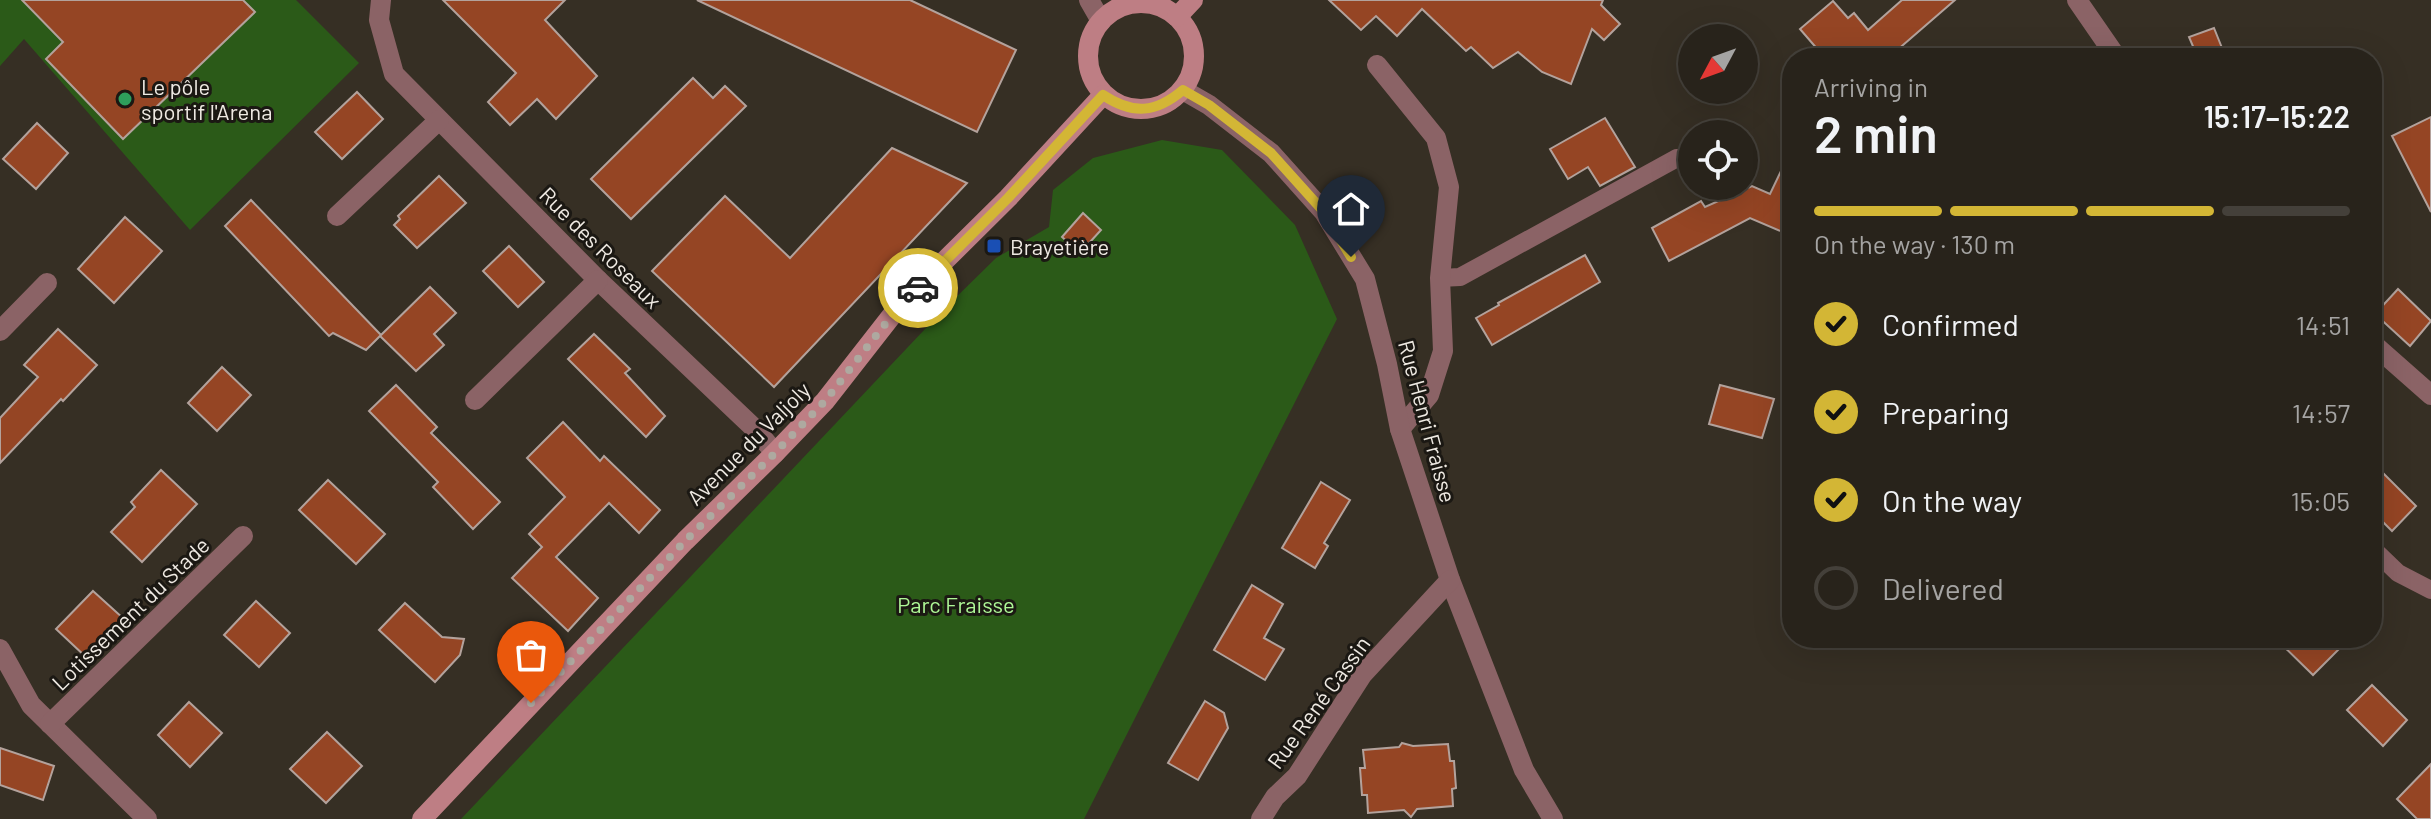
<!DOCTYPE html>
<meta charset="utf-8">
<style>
:root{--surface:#28231b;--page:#302b24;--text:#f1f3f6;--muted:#a5a4a3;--line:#44403a;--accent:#d3b635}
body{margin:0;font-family:Barlow,sans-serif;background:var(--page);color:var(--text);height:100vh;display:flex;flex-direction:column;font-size:30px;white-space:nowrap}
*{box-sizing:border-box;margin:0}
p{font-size:26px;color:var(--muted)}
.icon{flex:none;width:44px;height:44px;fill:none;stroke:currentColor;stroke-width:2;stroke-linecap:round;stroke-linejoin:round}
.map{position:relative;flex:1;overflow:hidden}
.sheet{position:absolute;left:1782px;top:48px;width:600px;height:600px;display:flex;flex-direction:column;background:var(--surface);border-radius:32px;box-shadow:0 8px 32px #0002,0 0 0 2px var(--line)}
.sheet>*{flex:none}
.needle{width:52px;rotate:229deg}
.controls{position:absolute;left:1678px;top:24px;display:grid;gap:16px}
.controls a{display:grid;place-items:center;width:80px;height:80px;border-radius:50%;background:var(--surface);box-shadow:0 8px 32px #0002,0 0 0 2px var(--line);font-size:40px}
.pin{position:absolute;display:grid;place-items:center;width:68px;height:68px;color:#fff;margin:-82px -34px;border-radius:50% 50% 50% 0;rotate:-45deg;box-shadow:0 0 8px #0007}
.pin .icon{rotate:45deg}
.courier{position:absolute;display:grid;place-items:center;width:80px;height:80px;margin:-40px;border:6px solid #d3b635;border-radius:50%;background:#fff;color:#222;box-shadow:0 2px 10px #0007}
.headline em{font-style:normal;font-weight:600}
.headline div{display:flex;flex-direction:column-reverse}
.headline{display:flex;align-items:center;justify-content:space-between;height:136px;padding:0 32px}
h1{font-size:52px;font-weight:600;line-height:60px}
.bar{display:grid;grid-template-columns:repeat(4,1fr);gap:12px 8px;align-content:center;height:96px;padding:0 32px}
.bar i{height:10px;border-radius:6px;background:var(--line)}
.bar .active{background:var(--accent)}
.bar p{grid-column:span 4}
ol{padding:0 32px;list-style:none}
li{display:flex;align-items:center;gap:24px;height:88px}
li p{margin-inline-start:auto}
li .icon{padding:8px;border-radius:50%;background:var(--accent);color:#111;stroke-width:4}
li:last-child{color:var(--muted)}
li i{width:44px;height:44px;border:4px solid var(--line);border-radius:50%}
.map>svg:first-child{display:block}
.green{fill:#2b5a18}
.building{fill:#954524;stroke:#b3a29c;stroke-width:2}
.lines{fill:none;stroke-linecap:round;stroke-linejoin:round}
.lane{stroke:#8b6366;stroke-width:18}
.street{stroke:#8b6366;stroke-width:20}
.secondary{stroke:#be7e84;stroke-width:20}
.done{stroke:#aea9a0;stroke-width:8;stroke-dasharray:0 14.4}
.route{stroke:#d3b635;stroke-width:10}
.leisure-dot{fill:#2e9e5b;stroke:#1b1813;stroke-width:3}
.transit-dot{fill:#1a4fb4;stroke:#1b1813;stroke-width:3}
.labels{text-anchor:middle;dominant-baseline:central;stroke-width:6;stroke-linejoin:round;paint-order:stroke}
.poi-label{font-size:22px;fill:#efeae3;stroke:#1b1813;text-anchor:start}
.street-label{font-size:22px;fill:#efeae3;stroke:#1b1813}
.park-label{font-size:22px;fill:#aef796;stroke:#1b1813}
</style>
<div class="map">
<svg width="2431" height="819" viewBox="0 0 2431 819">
<rect width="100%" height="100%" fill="#362f24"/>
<!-- green -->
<g class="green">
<polygon points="0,0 296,0 359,63 190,230 24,39 0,66"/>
<polygon points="1162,140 1222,150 1295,225 1337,319 1084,819 461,819 943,310 996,258 1049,227 1053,190 1093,158"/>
</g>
<!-- building -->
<g class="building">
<polygon points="22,0 243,0 255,12 123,139 46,59 63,42"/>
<polygon points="443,0 565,0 545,20 597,76 556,119 537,99 510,125 488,102 516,73"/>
<polygon points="697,0 910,0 1016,50 977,132"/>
<polygon points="1329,0 1603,0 1601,5 1620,24 1604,40 1592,29 1571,84 1542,72 1518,52 1493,68 1471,47 1466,51 1422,9 1397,36 1376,16 1361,30"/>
<polygon points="1902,0 1955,0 1888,58 1825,58 1800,29 1833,1 1848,18 1854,13 1868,30"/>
<polygon points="2214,28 2226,58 2198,58 2189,37"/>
<polygon points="693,78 713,98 725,86 746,106 631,219 591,179"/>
<polygon points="357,92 383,119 342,159 315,132"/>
<polygon points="2431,117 2431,212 2392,136"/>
<polygon points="1605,118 1635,167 1600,186 1588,167 1568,179 1550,149"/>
<polygon points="37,123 68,153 36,189 3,159"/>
<polygon points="892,148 967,183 774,387 652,271 725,196 790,258"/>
<polygon points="1792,148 1792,236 1750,218 1669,261 1652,228 1701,201 1705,207 1752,186 1770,194"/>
<polygon points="439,176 466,203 417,248 394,225 400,219 398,216"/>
<polygon points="251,200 381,335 430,287 456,313 434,334 444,345 416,371 380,336 366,350 333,333 329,336 225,226"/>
<polygon points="1083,213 1101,230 1080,253 1062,237"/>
<polygon points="125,217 162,251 114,303 78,269"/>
<polygon points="509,246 544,282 518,307 483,271"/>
<polygon points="1585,255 1600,282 1492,345 1476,318 1499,305 1498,303"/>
<polygon points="2398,289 2431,321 2410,346 2375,314"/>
<polygon points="58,329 97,365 63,401 61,399 0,463 0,418 38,377 24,365"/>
<polygon points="594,334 630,369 625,373 665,416 646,437 568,359"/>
<polygon points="222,367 251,395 217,431 188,403"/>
<polygon points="396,385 437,427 431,433 500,502 473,529 433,487 438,482 369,411"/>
<polygon points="1720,385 1774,399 1762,438 1709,424"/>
<polygon points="563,422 600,461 604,456 660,510 639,533 609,503 556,557 598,598 568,631 512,578 542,547 529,534 565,497 527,458"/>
<polygon points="2372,462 2416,506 2392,531 2372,511"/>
<polygon points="161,470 197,504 142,562 111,532 135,507 131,502"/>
<polygon points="328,480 385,534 356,564 299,510"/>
<polygon points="1321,482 1350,500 1324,543 1328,546 1315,568 1282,548"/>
<polygon points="1252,585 1283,604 1264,638 1284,649 1265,680 1214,650"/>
<polygon points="93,591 124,619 86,657 56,629"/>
<polygon points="256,601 290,633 259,667 224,635"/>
<polygon points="405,603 442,637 464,639 460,655 435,682 379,630"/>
<polygon points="2275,638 2326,638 2338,650 2313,675"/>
<polygon points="2372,685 2407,720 2383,746 2347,710"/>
<polygon points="1205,701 1224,713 1228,728 1198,780 1168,763"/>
<polygon points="189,702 222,733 190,767 158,735"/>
<polygon points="327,732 362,766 326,803 290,769"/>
<polygon points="1402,743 1413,746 1448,744 1450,761 1454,761 1456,788 1452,789 1453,806 1417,809 1411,817 1404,810 1368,813 1367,795 1362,795 1360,768 1365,768 1363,750 1399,747"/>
<polygon points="0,748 54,766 43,800 0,785"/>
<polygon points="2431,764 2431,819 2417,819 2397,799"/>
</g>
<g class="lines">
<!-- lane -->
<g class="lane">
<polyline points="1440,278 1460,277 1677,158 1692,157"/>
<polyline points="2372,548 2398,573 2431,590"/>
</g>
<!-- street -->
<g class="street">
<polyline points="381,0 379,20 394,74 598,280 755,429 775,453"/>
<polyline points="1089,0 1101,21"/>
<polyline points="2077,0 2117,58"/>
<polyline points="1377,65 1436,138 1449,187 1440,278 1443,351 1429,395 1400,429"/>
<polyline points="1183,90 1209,105 1271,153 1324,212 1365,279 1387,364 1400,429 1450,580 1524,770 1553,819"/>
<polyline points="337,216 439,120"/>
<polyline points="0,331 47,283"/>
<polyline points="2372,343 2431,395"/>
<polyline points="475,400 598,280"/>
<polyline points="0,649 31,705 147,819"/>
<polyline points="50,724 243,536"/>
<polyline points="1261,819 1275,797 1297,776 1362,675 1450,580"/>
</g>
<!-- secondary -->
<g class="secondary">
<circle cx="1141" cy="56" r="53"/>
<polyline points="1177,17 1193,0"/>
<polyline points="422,819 685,541 775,453 825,401 900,305 1008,198 1103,95"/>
</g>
</g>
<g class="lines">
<!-- done -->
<polyline class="done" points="531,703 685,541 775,453 825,401 900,305 918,288"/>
<!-- route -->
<path class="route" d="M918,288L1008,198L1103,95C1133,115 1156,113 1183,90L1209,105L1271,153L1324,212L1351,257"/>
</g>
<!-- markers -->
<circle class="leisure-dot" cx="125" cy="99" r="8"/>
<rect class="transit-dot" x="986" y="238" width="16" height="16" rx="4"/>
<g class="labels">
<!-- poi labels -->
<g class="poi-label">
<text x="141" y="86">Le pôle<tspan x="141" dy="25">sportif l'Arena</tspan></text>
<text x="1010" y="246">Brayetière</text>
</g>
<!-- street labels -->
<g class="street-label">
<text transform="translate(601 247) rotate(45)">Rue des Roseaux</text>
<text transform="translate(1428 421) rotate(75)">Rue Henri Fraisse</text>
<text transform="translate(748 443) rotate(-45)">Avenue du Valjoly</text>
<text transform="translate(130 613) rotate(-44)">Lotissement du Stade</text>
<text transform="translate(1318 702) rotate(-54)">Rue René Cassin</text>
</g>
<!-- park labels -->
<g class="park-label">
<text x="956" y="604">Parc Fraisse</text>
</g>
</g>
</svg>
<div class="controls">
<a><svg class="needle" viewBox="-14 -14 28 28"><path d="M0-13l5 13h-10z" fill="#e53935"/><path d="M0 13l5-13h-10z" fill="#a5a4a3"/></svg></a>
<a><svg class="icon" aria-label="locate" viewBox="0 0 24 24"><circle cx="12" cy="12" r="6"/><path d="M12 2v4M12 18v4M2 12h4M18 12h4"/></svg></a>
</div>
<div class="pin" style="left:531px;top:703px;background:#ea580c"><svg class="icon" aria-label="bag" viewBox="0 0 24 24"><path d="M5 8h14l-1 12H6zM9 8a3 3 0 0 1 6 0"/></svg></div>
<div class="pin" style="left:1351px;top:257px;background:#1f2937"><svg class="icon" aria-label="home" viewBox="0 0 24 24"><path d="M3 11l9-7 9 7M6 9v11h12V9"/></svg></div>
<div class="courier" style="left:918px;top:288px"><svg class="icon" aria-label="car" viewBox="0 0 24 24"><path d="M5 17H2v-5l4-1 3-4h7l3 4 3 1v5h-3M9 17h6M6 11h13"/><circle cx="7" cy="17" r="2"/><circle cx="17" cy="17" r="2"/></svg></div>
<section class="sheet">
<div class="headline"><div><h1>2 min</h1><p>Arriving in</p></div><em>15:17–15:22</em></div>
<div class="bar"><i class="active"></i><i class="active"></i><i class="active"></i><i></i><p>On the way · 130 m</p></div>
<ol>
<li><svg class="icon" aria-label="check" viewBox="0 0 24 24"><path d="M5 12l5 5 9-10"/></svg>Confirmed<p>14:51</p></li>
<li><svg class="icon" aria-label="check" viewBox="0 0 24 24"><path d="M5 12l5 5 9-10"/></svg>Preparing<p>14:57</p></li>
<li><svg class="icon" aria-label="check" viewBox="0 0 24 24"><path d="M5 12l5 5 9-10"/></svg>On the way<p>15:05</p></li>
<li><i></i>Delivered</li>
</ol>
</section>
</div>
